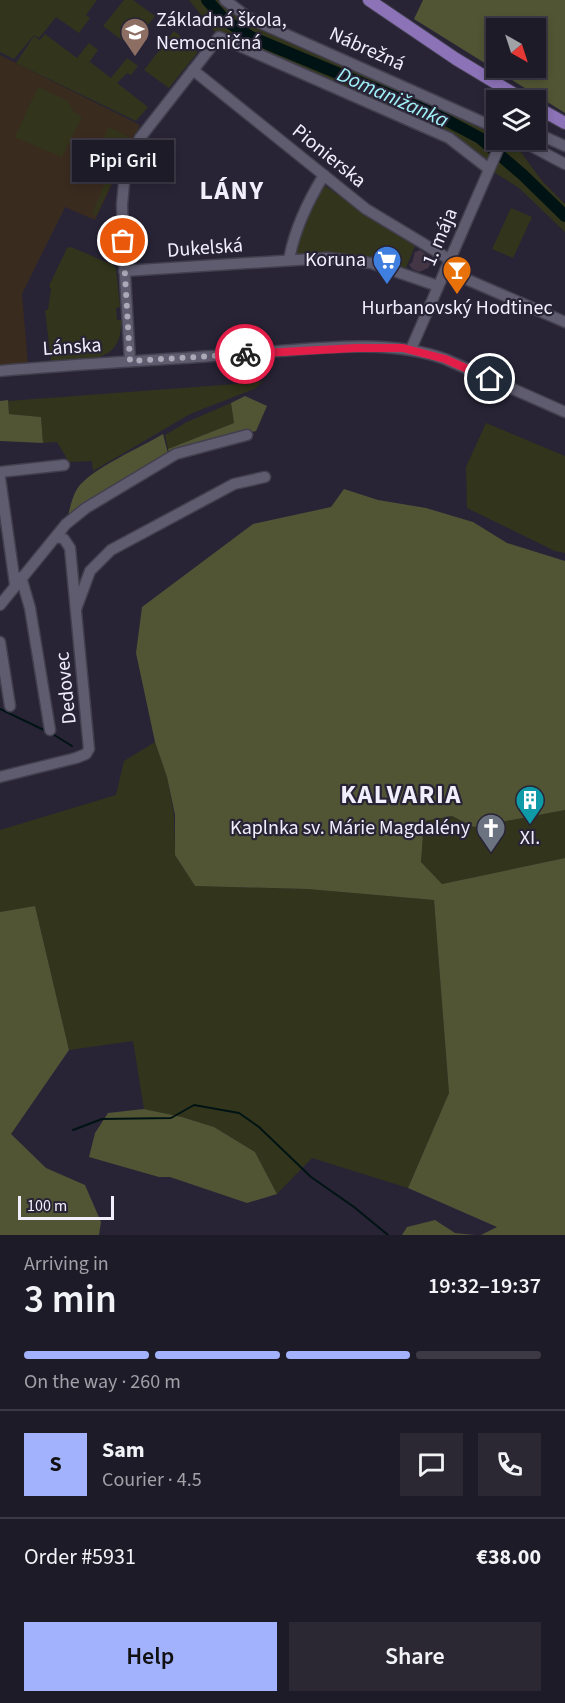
<!DOCTYPE html>
<meta charset="utf-8">
<style>
:root{--surface:#1e1b28;--page:#2b2834;--text:#f1f3f6;--muted:#a1a1a8;--line:#3c3945;--accent:#a3b2fd}
body{margin:0;font-family:"Source Sans 3",sans-serif;background:var(--page);color:var(--text);height:100vh;display:flex;flex-direction:column;font-size:22px;white-space:nowrap}
*{box-sizing:border-box;margin:0}
p{font-size:20px;color:var(--muted)}
.icon{flex:none;width:33px;height:33px;fill:none;stroke:currentColor;stroke-width:2;stroke-linecap:round;stroke-linejoin:round}
.map{position:relative;height:1235px;overflow:hidden}
.drawer{display:flex;flex-direction:column;background:var(--surface);flex:1}
.drawer>*{flex:none}
.needle{width:39px;rotate:141deg}
.fabs{position:absolute;left:486px;top:18px;display:grid;gap:12px}
.fabs a{display:grid;place-items:center;width:60px;height:60px;border-radius:0px;background:var(--surface);box-shadow:0 3px 9px #0003,0 0 0 2px var(--line);font-size:30px}
.scale{position:absolute;left:18px;bottom:15px;width:96px;box-sizing:border-box;padding-left:6px;border:3px solid #f1effc;border-top:0;font-size:16px;line-height:21px;white-space:nowrap;color:#f1effc;-webkit-text-stroke:4px #282436;paint-order:stroke}
.pin{position:absolute;display:grid;place-items:center;width:51px;height:51px;color:#fff;margin:-26px;border:3px solid #fff;border-radius:50%;box-shadow:0 2px 6px #0007}
.courier{position:absolute;display:grid;place-items:center;width:60px;height:60px;margin:-30px;border:4px solid #e11d48;border-radius:50%;background:#fff;color:#222;box-shadow:0 2px 8px #0007}
.bubble{position:absolute;height:42px;border-radius:0px;background:var(--surface);box-shadow:0 3px 9px #0003,0 0 0 2px var(--line);font-size:20px;font-weight:600;line-height:42px;text-align:center}
.summary em{font-style:normal;font-weight:600}
.summary div{display:flex;flex-direction:column-reverse}
.summary{display:flex;align-items:center;justify-content:space-between;height:102px;padding:0 24px}
h1{font-size:39px;font-weight:600;line-height:45px}
.bar{display:grid;grid-template-columns:repeat(4,1fr);gap:9px 6px;align-content:center;height:72px;padding:0 24px}
.bar i{height:8px;border-radius:4px;background:var(--line)}
.bar .active{background:var(--accent)}
.bar p{grid-column:span 4}
.line{display:flex;align-items:center;gap:15px;padding:0 24px;border-top:2px solid var(--line)}
.line div{flex:1}
.round{display:grid;place-items:center;flex:none;width:63px;height:63px;border-radius:0px;background:var(--page)}
.action{display:flex;gap:12px;margin-top:auto;padding:12px 24px}
.action a{flex:1;height:69px;border-radius:0px;background:var(--accent);color:#111;font-size:24px;font-weight:600;line-height:69px;text-align:center}
.action a+a{background:var(--page);color:var(--text)}
.map>svg:first-child{display:block}
.medical{fill:#3a2b1f}
.green{fill:#32351b}
.forest{fill:#515534;fill-rule:evenodd}
.lines{fill:none;stroke-linecap:round;stroke-linejoin:round}
.stream{stroke:#001314;stroke-width:2}
.river{stroke:#001314;stroke-width:12}
.building{fill:#443645}
.minor-casing{stroke:#423f4e;stroke-width:13}
.major-casing{stroke:#423f4e;stroke-width:14}
.minor{stroke:#605c70;stroke-width:10}
.major{stroke:#8c72b7;stroke-width:12}
.done{stroke:#aba8b7;stroke-width:6;stroke-dasharray:0 10.8}
.route{stroke:#e11d48;stroke-width:8}
.labels{text-anchor:middle;dominant-baseline:central;stroke-width:4.5;stroke-linejoin:round;paint-order:stroke}
.poi-label{font-size:20px;fill:#f1effc;stroke:#282436;text-anchor:end}
.street-label{font-size:20px;fill:#f1effc;stroke:#282436}
.water-label{font-size:21px;font-style:italic;fill:#a0f2f9;stroke:#282436}
.district-label{font-size:26px;font-weight:bold;letter-spacing:1.5px;fill:#f1effc;stroke:#282436}
</style>
<div class="map">
<svg width="565" height="1235" viewBox="0 0 565 1235">
<rect width="100%" height="100%" fill="#282436"/>
<!-- medical -->
<polygon class="medical" points="0,55 140,125 95,220 65,207 22,294 28,365 0,368"/>
<!-- green -->
<g class="green">
<polygon points="0,0 97,0 86,15 90,18 79,33 56,17 39,38 34,35 14,59 0,52"/>
<polygon points="124,0 133,0 155,16 131,47 103,26"/>
<polygon points="189,0 225,0 236,11 496,128 497,140 486,166 449,138 219,37"/>
<polygon points="174,31 196,48 197,53 169,88 144,70"/>
<polygon points="45,34 77,58 89,43 98,50 88,64 90,62 111,78 127,58 138,66 131,75 127,73 117,83 148,107 136,121 16,63 34,36 40,40"/>
<polygon points="38,87 68,101 73,111 82,117 62,157 15,137"/>
<polygon points="109,127 132,139 96,216 92,214 106,181 88,172"/>
<polygon points="506,140 512,140 542,181 565,204 565,232 519,188 492,171"/>
<polygon points="322,184 415,246 405,270 298,257 294,254 295,242"/>
<polygon points="511,208 532,217 513,258 492,249"/>
<path d="M71,247L113,265L116,269L120,307L116,308L117,320H121C123,366 84,359 51,361L45,310H48L51,289L49,286L67,248Z"/>
<polygon points="266,379 254,389 190,414 93,471 92,461 69,462 57,442 43,443 41,417 9,414 8,401 261,382"/>
<polygon points="231,403 234,423 168,449 165,435 187,422"/>
<polygon points="486,423 565,456 565,553 555,551 467,508 466,467"/>
<polygon points="155,742 167,777 174,815 175,855 195,886 307,889 434,900 449,1093 408,1188 312,1158 277,1194 255,1152 214,1127 182,1117 144,1109 133,1041 69,1050 35,906 0,912 0,830 116,795 124,761"/>
<polygon points="565,810 565,858 442,884 421,862 424,821 452,816 474,827"/>
</g>
<!-- forest -->
<g class="forest">
<path d="M423,0H565V113L414,19ZM496,28H536V68H496Z"/>
<polygon points="245,396 267,406 256,431 175,451 170,455 168,449 234,423 231,403"/>
<polygon points="8,400 9,414 41,417 43,443 0,441 0,401"/>
<path d="M163,434L169,457L66,524C69,513 71,499 77,489C90,469 142,447 163,434Z"/>
<polygon points="344,489 378,500 426,508 473,522 507,543 565,561 565,810 474,827 452,816 424,821 421,862 442,884 565,858 565,1235 481,1235 497,1227 408,1188 449,1093 434,900 307,889 195,886 175,855 175,815 167,777 155,742 136,653 142,607 253,524 331,507"/>
<polygon points="35,906 69,1050 11,1134 46,1168 85,1185 101,1222 99,1235 0,1235 0,912"/>
<polygon points="144,1109 182,1117 214,1127 255,1152 277,1194 247,1203 170,1177 159,1177 89,1157 95,1133 108,1113"/>
<polygon points="435,1220 455,1233 475,1235 402,1235 407,1227"/>
</g>
<g class="lines">
<!-- stream -->
<g class="stream">
<polyline points="0,709 46,731"/>
<polyline points="51,733 72,746"/>
<polyline points="73,1130 102,1119 171,1118 194,1105 239,1113 259,1127 311,1177 354,1207 388,1235"/>
</g>
<!-- river -->
<polyline class="river" points="207,0 225,20 251,37 433,113 480,138 523,175 565,216"/>
</g>
<!-- building -->
<polygon class="building" points="420,250 430,257 431,263 428,268 419,272 412,269 409,264 412,263 415,252"/>
<g class="lines">
<!-- minor casing -->
<g class="minor-casing">
<g id="minor">
<polyline points="225,0 249,18 496,128"/>
<polyline points="193,70 366,209 449,259"/>
<polyline points="536,133 565,146"/>
<polyline points="520,140 565,164"/>
<path d="M289,260C294,231 308,201 324,175"/>
<polyline points="445,270 565,322"/>
<polyline points="124,271 328,258 371,263 438,286"/>
<polyline points="411,349 502,140"/>
<polyline points="130,361 123,241 122,204 125,173 140,138 219,37 449,138 489,169"/>
<path d="M0,371C80,364 161,360 241,354C306,350 384,337 445,359L565,412"/>
<polyline points="0,472 64,465"/>
<polyline points="0,478 15,584"/>
<polyline points="21,577 30,608 50,730"/>
<polyline points="0,605 66,524 86,508 176,454 247,435"/>
<polyline points="76,609 90,571 111,550 234,484 265,477"/>
<polyline points="0,642 10,706"/>
<polyline points="0,777 76,758 86,754 89,749 70,548 64,539 56,537"/>
</g>
</g>
<!-- major casing -->
<g class="major-casing">
<g id="major">
<polyline points="369,0 456,59 524,100"/>
<polyline points="536,107 565,123"/>
</g>
</g>
<!-- minor -->
<use href="#minor" class="minor"/>
<!-- major -->
<use href="#major" class="major"/>
</g>
<g class="lines">
<!-- done -->
<polyline class="done" points="123,241 130,361 245,354"/>
<!-- route -->
<polyline class="route" points="245,354 356,348 403,348 445,359 490,379"/>
</g>
<!-- icons -->
<defs>
<g id="school-pin" transform="scale(1.5)"><path d="M0 17L-7.5 6A9.5 9.5 0 1 1 7.5 6Z" fill="#8d6e63" stroke="#282436"/><path d="M0-5L7-2L0 1L-7-2ZM-4 1L0 2.5L4 1V4Q0 6-4 4Z" fill="#fff"/></g>
<g id="supermarket-pin" transform="scale(1.5)"><path d="M0 17L-7.5 6A9.5 9.5 0 1 1 7.5 6Z" fill="#3f7fe0" stroke="#282436"/><path d="M-6-5.5h2.5l.6 2H6L4.5 2H-2.5L-4.4-4H-6ZM-1.5 3.2a1.3 1.3 0 1 0 .1 0ZM3 3.2a1.3 1.3 0 1 0 .1 0Z" fill="#fff"/></g>
<g id="bar-pin" transform="scale(1.5)"><path d="M0 17L-7.5 6A9.5 9.5 0 1 1 7.5 6Z" fill="#e8710a" stroke="#282436"/><path d="M-6-5H6L.8 .8V4.5H3.5V6h-7V4.5H-.8V.8Z" fill="#fff"/></g>
<g id="building-pin" transform="scale(1.5)"><path d="M0 17L-7.5 6A9.5 9.5 0 1 1 7.5 6Z" fill="#0f9aa8" stroke="#282436"/><path d="M-4-6H4V6H1V3H-1V6H-4ZM-2.5-4.3h1.7v1.8h-1.7ZM.8-4.3h1.7v1.8H.8ZM-2.5-1h1.7V.8h-1.7ZM.8-1h1.7V.8H.8Z" fill="#fff"/></g>
<g id="church-pin" transform="scale(1.5)"><path d="M0 17L-7.5 6A9.5 9.5 0 1 1 7.5 6Z" fill="#6b7280" stroke="#282436"/><path d="M-1.2-6h2.4v3.5h3.3v2.4h-3.3V6h-2.4V-.1h-3.3v-2.4h3.3Z" fill="#fff"/></g>
</defs>
<g fill-rule="evenodd">
<use href="#school-pin" x="135" y="32"/>
<use href="#supermarket-pin" x="387" y="260"/>
<use href="#bar-pin" x="457" y="270"/>
<use href="#building-pin" x="530" y="800"/>
<use href="#church-pin" x="491" y="828"/>
</g>
<g class="labels">
<!-- poi labels -->
<g class="poi-label">
<text x="156" y="20" text-anchor="start">Základná škola,<tspan x="156" dy="23">Nemocničná</tspan></text>
<text x="366" y="260">Koruna</text>
<text x="457" y="308" text-anchor="middle">Hurbanovský Hodtinec</text>
<text x="470" y="828">Kaplnka sv. Márie Magdalény</text>
<text x="530" y="838" text-anchor="middle">XI.</text>
</g>
<!-- street labels -->
<g class="street-label">
<text transform="translate(367 49) rotate(24)">Nábrežná</text>
<text transform="translate(329 156) rotate(39)">Pionierska</text>
<text transform="translate(440 237) rotate(-67)">1. mája</text>
<text transform="translate(205 248) rotate(-4)">Dukelská</text>
<text transform="translate(72 347) rotate(-4)">Lánska</text>
<text transform="translate(66 688) rotate(-96)">Dedovec</text>
</g>
<!-- water labels -->
<g class="water-label">
<text transform="translate(393 97) rotate(24)">Domanižanka</text>
</g>
<!-- district labels -->
<g class="district-label">
<text x="232" y="190">LÁNY</text>
<text x="401" y="794">KALVARIA</text>
</g>
</g>
</svg>
<div class="fabs">
<a><svg class="needle" viewBox="-14 -14 28 28"><path d="M0-13l5 13h-10z" fill="#e53935"/><path d="M0 13l5-13h-10z" fill="#a1a1a8"/></svg></a>
<a><svg class="icon" aria-label="layers" viewBox="0 0 24 24"><path d="M12 4l9 5-9 5-9-5zM3 14l9 5 9-5"/></svg></a>
</div>
<div class="scale">100 m</div>
<div class="pin" style="left:123px;top:241px;background:#ea580c"><svg class="icon" aria-label="bag" viewBox="0 0 24 24"><path d="M5 8h14l-1 12H6zM9 8a3 3 0 0 1 6 0"/></svg></div>
<div class="pin" style="left:490px;top:379px;background:#1f2937"><svg class="icon" aria-label="home" viewBox="0 0 24 24"><path d="M3 11l9-7 9 7M6 9v11h12V9"/></svg></div>
<div class="courier" style="left:245px;top:354px"><svg class="icon" aria-label="bike" viewBox="0 0 24 24"><circle cx="6" cy="16" r="4"/><circle cx="18" cy="16" r="4"/><path d="M6 16l4-8h5l3 8M10 8l3 8H6M13 5h3"/></svg></div>
<div class="bubble" style="left:72px;top:140px;width:102px">Pipi Gril</div>
</div>
<section class="drawer">
<div class="summary"><div><h1>3 min</h1><p>Arriving in</p></div><em>19:32–19:37</em></div>
<div class="bar"><i class="active"></i><i class="active"></i><i class="active"></i><i></i><p>On the way · 260 m</p></div>
<div class="line" style="height:108px"><b class="round" style="background:var(--accent);color:#111">S</b><div><b>Sam</b><p>Courier · 4.5</p></div><a class="round"><svg class="icon" aria-label="chat" viewBox="0 0 24 24"><path d="M4 5h16v11H9l-5 4z"/></svg></a><a class="round"><svg class="icon" aria-label="phone" viewBox="0 0 24 24"><path d="M5 4h4l2 5-3 2q2 4 5 5l2-3 5 2v4C11 20 4 13 5 4z"/></svg></a></div>
<div class="line" style="height:78px"><div>Order #5931</div><b>€38.00</b></div>
<div class="action"><a>Help</a><a>Share</a></div>
</section>
